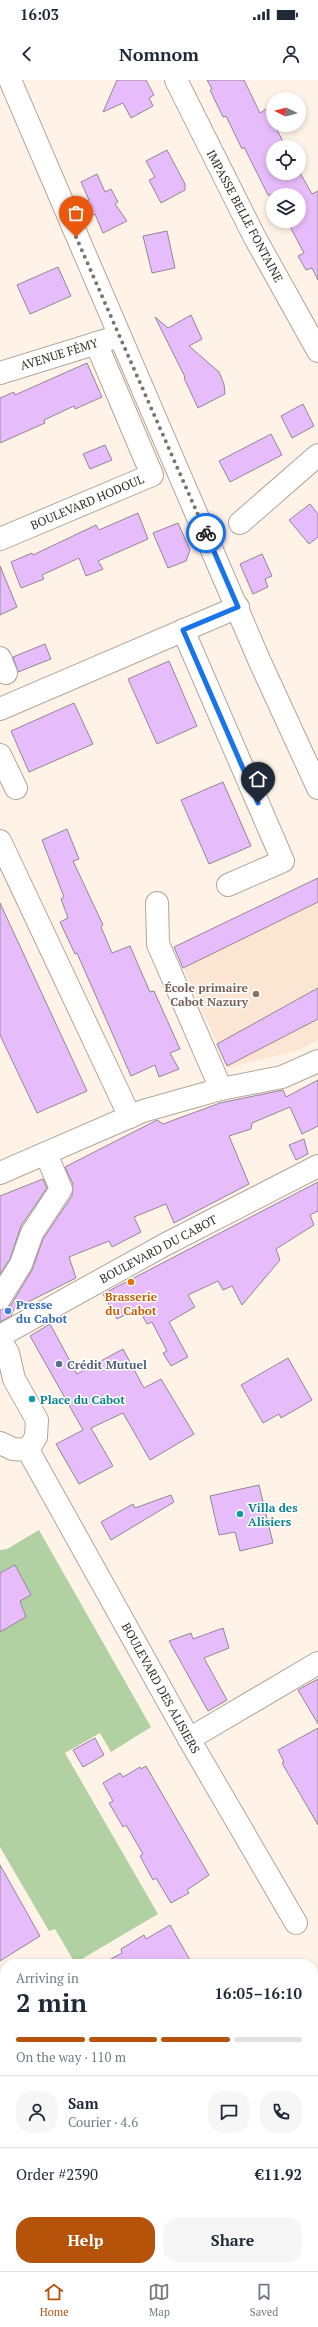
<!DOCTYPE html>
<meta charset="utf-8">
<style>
:root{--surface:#fff;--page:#f6f6f7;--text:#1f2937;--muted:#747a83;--line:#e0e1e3;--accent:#b45309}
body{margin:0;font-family:"PT Serif",serif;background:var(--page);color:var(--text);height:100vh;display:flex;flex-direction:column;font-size:15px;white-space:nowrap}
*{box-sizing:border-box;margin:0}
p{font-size:13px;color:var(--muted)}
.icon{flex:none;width:22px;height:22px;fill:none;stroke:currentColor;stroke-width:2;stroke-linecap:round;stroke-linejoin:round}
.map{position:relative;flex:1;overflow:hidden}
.side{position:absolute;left:0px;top:1879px;width:318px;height:312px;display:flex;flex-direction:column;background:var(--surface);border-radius:16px 16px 0 0;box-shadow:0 2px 6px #0003}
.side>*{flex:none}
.needle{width:26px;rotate:276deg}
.controls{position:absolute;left:266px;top:12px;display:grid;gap:8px}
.controls a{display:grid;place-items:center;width:40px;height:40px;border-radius:50%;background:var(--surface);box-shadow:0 2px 6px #0003;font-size:20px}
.pin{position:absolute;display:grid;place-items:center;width:34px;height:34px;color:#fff;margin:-41px -17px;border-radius:50% 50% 50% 0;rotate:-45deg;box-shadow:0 0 4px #0007}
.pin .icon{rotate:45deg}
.courier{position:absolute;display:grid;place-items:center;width:40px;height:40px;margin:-20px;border:3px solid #1a73e8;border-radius:50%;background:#fff;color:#222;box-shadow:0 1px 5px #0007}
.overview em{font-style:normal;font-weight:800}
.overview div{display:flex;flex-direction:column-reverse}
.overview{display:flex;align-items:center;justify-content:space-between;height:68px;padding:0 16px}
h1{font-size:26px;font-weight:800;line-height:30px}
.bar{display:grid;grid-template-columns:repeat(4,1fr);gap:6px 4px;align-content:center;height:48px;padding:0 16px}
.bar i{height:5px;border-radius:3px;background:var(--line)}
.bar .current{background:var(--accent)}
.bar p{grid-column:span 4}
.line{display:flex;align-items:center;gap:10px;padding:0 16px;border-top:1px solid var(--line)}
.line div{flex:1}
.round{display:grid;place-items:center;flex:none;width:42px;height:42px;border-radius:16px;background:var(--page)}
.action{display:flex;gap:8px;margin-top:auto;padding:8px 16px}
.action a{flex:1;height:46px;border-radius:16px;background:var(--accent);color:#fff;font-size:16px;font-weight:800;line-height:46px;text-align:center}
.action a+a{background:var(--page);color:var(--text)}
.status{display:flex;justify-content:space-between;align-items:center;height:28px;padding:0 20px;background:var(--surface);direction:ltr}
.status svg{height:11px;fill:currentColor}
header{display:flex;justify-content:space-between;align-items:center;height:52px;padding:0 16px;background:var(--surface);font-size:18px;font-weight:800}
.tab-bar{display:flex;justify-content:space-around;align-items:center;height:56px;border-top:1px solid var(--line);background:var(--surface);font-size:11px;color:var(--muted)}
.tab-bar a{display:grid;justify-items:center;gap:2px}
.tab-bar .current{color:var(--accent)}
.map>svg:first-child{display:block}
.built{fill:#fbe6d3}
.green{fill:#b1d1a2}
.building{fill:#e7bcfa;stroke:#918796}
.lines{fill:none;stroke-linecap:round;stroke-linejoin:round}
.minor-casing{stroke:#b3a599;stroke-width:24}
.minor{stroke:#fff;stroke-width:22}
.done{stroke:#7b736c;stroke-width:4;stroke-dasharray:0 7.2}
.route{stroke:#1a73e8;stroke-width:5}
.education-dot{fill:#8d6e63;stroke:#fff;stroke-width:1.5}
.food-dot{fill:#e8710a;stroke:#fff;stroke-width:1.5}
.shop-dot{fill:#3f7fe0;stroke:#fff;stroke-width:1.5}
.service-dot{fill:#5c6f8a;stroke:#fff;stroke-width:1.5}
.culture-dot{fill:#0f9aa8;stroke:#fff;stroke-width:1.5}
.labels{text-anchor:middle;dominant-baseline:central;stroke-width:3;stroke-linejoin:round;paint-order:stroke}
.street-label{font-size:12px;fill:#342e29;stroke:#fff}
.education-label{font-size:12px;font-weight:bold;fill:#785e54;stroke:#fff;text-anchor:end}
.food-label{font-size:12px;font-weight:bold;fill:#c56008;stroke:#fff}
.shop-label{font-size:12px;font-weight:bold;fill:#366cbe;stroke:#fff;text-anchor:start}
.service-label{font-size:12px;font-weight:bold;fill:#4e5e75;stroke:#fff;text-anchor:start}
.culture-label{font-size:12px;font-weight:bold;fill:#0d838f;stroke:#fff;text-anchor:start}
</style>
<div class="status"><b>16:03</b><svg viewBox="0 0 49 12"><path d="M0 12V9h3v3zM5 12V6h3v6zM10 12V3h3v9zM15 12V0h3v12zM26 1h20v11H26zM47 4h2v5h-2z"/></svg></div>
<header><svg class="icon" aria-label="back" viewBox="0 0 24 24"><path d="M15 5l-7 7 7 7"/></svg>Nomnom<svg class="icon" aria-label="person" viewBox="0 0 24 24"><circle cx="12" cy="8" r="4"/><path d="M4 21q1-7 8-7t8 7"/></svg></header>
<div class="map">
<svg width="318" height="2191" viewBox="0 0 318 2191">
<rect width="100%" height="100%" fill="#fff3e8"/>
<!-- built -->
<g class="built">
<polygon points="318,798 318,960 302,969 228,988 174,867"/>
<polygon points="0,2174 5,2178 5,2186 15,2186 22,2191 0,2191"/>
</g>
<!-- green -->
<g class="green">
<polygon points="39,1450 151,1647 111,1672 100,1653 65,1673 158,1834 75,1883 55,1849 49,1851 0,1767 0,1552 24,1530 20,1521 31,1515 15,1485 1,1492 3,1496 0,1498 0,1470 7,1469"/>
<polygon points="0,1966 5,1970 5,2178 0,2174"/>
<polygon points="15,2186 312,2186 314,2191 22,2191"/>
</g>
<!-- building -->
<g class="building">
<polygon points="117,0 146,0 154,15 149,18 153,26 131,38 123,23 103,32"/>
<polygon points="207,0 244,0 260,33 266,29 286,67 273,67 273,93 299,93 299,91 312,114 318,111 318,200 312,188 306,190 298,176 304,173 287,141 299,141 299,115 268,115 244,67 242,69 226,36 223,37 210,10 212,9"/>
<polygon points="167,70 185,104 185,110 161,123 149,100 155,97 146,81"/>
<polygon points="97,94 105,112 111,109 118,122 115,124 127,141 103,153 95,134 83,139 78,126 89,120 81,102"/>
<polygon points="167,151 175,188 152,193 143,156"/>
<polygon points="58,187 71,216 30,234 17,205"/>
<polygon points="191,235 202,259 189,266 219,292 224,304 225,314 198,328 184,298 185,297 155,237 168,248"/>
<polygon points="87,283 102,317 75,329 74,326 44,340 45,343 0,363 0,318 14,312 15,315"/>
<polygon points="303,324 314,346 292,358 281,336"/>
<polygon points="271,354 282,375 230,402 219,381"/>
<polygon points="105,365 112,380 90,389 83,374"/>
<polygon points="310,424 318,434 318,457 309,464 289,440"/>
<polygon points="138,433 148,459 98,481 103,489 86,496 79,478 42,495 44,499 21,508 11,482 32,473 33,475 96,445 99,450"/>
<polygon points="178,443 190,470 186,481 168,488 153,453"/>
<polygon points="262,474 272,496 265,499 268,507 253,514 240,484"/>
<polygon points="0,486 17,527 0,535"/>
<polygon points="45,564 51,579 18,592 13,577"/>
<polygon points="169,581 197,646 157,664 128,599"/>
<polygon points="74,623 93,664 29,692 11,651"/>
<polygon points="223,702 251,766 209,784 181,720"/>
<polygon points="67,749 79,779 73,781 103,845 101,847 112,873 130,866 150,912 154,911 180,969 170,973 179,989 159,997 155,985 131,996 77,873 75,874 60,842 68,838 61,819 64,817 42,760"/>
<polygon points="318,798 318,822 183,888 174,867"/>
<polygon points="0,823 87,1011 37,1033 0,955"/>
<polygon points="318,908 318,939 227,986 217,964"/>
<polygon points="318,1000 318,1046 302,1054 290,1027 252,1043 251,1049 229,1056 249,1104 174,1143 166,1124 134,1137 141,1152 112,1167 109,1161 69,1177 76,1198 14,1229 11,1236 0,1242 0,1230 11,1225 32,1190 43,1159 72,1116 73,1104 65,1087 157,1040 163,1044 220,1023 283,1010 286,1017"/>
<polygon points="304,1059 308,1074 296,1080 289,1065"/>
<polygon points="43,1099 47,1108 21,1146 10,1179 0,1194 0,1116"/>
<polygon points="318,1102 318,1131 310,1135 314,1145 276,1169 280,1180 242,1225 232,1206 223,1210 218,1201 188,1215 195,1227 169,1242 188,1277 171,1286 163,1273 167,1271 152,1242 147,1244 138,1228 117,1239 103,1214"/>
<polygon points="50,1244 77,1294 123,1269 144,1308 161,1299 194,1354 150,1380 123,1333 91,1348 113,1386 79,1404 56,1364 83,1350 30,1256"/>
<polygon points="288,1278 312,1320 281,1338 279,1334 263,1343 241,1305"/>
<polygon points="259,1405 273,1463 240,1471 235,1452 219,1455 210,1416"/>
<polygon points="171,1415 174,1422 111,1460 101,1442 133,1424 135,1428"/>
<polygon points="15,1485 31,1515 20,1521 26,1537 0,1552 0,1493"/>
<polygon points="223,1548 229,1568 204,1578 227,1620 208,1631 169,1561 191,1553 193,1559"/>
<polygon points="318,1599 318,1644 298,1610"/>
<polygon points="318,1648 318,1745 282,1683 284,1682 278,1670"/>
<polygon points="95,1658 104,1675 83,1687 73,1670"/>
<polygon points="146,1686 209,1795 187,1810 189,1813 171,1823 156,1798 153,1800 140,1776 143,1774 126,1745 123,1747 109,1723 113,1721 103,1703 120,1693 123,1697 140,1687 141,1689"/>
<polygon points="0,1785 40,1856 0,1881"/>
<polygon points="170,1845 190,1880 181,1884 102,1884 122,1873 121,1869 144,1855 146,1859"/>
</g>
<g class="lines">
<!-- minor casing -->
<g class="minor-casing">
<g id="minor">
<polyline points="10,0 260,582 318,708"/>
<polyline points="176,0 254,156 318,271"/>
<polyline points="0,293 110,259"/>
<polyline points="240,443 318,375"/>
<polyline points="0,459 152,395 96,263"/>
<polyline points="183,550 283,781 228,805"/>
<polyline points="0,578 6,593"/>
<polyline points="0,629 238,527"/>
<polyline points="0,675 16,708"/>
<polyline points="0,761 130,1037"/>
<polyline points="157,823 158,864 221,1009"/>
<polyline points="0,1093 143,1031 221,1009 282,997 318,981"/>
<polyline points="0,1218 21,1184 32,1153 61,1109 46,1074"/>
<polyline points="0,1256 166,1164 318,1086"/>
<polyline points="0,1260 8,1273 14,1299 37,1340 36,1357 28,1370 13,1369 0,1363"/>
<polyline points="28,1370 189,1659 296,1843"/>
<polyline points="189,1659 318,1583"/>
</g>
</g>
<!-- minor -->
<use href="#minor" class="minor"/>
</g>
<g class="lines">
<!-- done -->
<polyline class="done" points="76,157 206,453"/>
<!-- route -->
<polyline class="route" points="206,453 238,527 183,550 258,723"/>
</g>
<!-- markers -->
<circle class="education-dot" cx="256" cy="914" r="4"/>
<circle class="food-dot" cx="131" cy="1202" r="4"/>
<circle class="shop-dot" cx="8" cy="1231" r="4"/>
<circle class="service-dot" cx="59" cy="1284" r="4"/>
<g class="culture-dot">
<circle cx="32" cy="1319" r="4"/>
<circle cx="240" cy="1434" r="4"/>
</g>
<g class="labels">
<!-- street labels -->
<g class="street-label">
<text transform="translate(245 136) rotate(62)">IMPASSE BELLE FONTAINE</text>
<text transform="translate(59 274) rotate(-17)">AVENUE FÉMY</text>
<text transform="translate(87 422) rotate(-23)">BOULEVARD HODOUL</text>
<text transform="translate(158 1169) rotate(-28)">BOULEVARD DU CABOT</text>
<text transform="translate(161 1608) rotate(61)">BOULEVARD DES ALISIERS</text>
</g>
<!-- education labels -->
<g class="education-label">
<text x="248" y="907">École primaire<tspan x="248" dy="14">Cabot Nazury</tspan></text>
</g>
<!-- food labels -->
<g class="food-label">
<text x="131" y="1216">Brasserie<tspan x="131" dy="14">du Cabot</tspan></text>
</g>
<!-- shop labels -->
<g class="shop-label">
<text x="16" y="1224">Presse<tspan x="16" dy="14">du Cabot</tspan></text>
</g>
<!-- service labels -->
<g class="service-label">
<text x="67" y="1284">Crédit Mutuel</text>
</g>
<!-- culture labels -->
<g class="culture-label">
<text x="40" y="1319">Place du Cabot</text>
<text x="248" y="1427">Villa des<tspan x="248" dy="14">Alisiers</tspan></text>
</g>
</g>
</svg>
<div class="controls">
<a><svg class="needle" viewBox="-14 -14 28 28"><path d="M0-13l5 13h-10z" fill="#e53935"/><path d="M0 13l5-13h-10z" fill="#747a83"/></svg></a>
<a><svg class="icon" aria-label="locate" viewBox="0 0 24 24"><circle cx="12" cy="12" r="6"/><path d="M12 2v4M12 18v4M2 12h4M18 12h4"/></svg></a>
<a><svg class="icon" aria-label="layers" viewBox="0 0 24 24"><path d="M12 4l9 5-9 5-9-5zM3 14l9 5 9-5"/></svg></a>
</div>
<div class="pin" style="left:76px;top:157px;background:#ea580c"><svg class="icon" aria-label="bag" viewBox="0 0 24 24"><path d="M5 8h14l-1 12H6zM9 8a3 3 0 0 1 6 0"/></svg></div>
<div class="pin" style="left:258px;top:723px;background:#1f2937"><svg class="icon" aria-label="home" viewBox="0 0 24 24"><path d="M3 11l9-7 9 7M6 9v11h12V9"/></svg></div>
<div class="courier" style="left:206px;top:453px"><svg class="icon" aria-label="bike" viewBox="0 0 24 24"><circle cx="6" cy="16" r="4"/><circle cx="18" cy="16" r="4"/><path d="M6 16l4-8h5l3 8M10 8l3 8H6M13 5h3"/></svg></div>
<section class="side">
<div class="overview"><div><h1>2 min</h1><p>Arriving in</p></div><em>16:05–16:10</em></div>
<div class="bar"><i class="current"></i><i class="current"></i><i class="current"></i><i></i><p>On the way · 110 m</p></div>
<div class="line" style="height:72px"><a class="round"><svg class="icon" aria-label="person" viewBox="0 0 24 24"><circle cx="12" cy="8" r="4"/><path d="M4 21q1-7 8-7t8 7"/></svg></a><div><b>Sam</b><p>Courier · 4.6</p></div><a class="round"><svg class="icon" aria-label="chat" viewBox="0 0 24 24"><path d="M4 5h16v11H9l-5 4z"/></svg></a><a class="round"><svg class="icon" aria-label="phone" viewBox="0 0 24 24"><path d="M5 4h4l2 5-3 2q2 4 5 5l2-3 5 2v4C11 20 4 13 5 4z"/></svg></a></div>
<div class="line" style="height:52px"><div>Order #2390</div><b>€11.92</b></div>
<div class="action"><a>Help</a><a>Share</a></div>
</section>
</div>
<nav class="tab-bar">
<a class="current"><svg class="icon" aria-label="home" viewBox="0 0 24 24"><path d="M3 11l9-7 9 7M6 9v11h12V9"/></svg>Home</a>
<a><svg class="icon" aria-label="map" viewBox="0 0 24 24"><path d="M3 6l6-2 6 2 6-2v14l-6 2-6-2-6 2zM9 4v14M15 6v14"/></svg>Map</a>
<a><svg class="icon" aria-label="saved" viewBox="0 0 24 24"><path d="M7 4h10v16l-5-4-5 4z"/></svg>Saved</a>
</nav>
